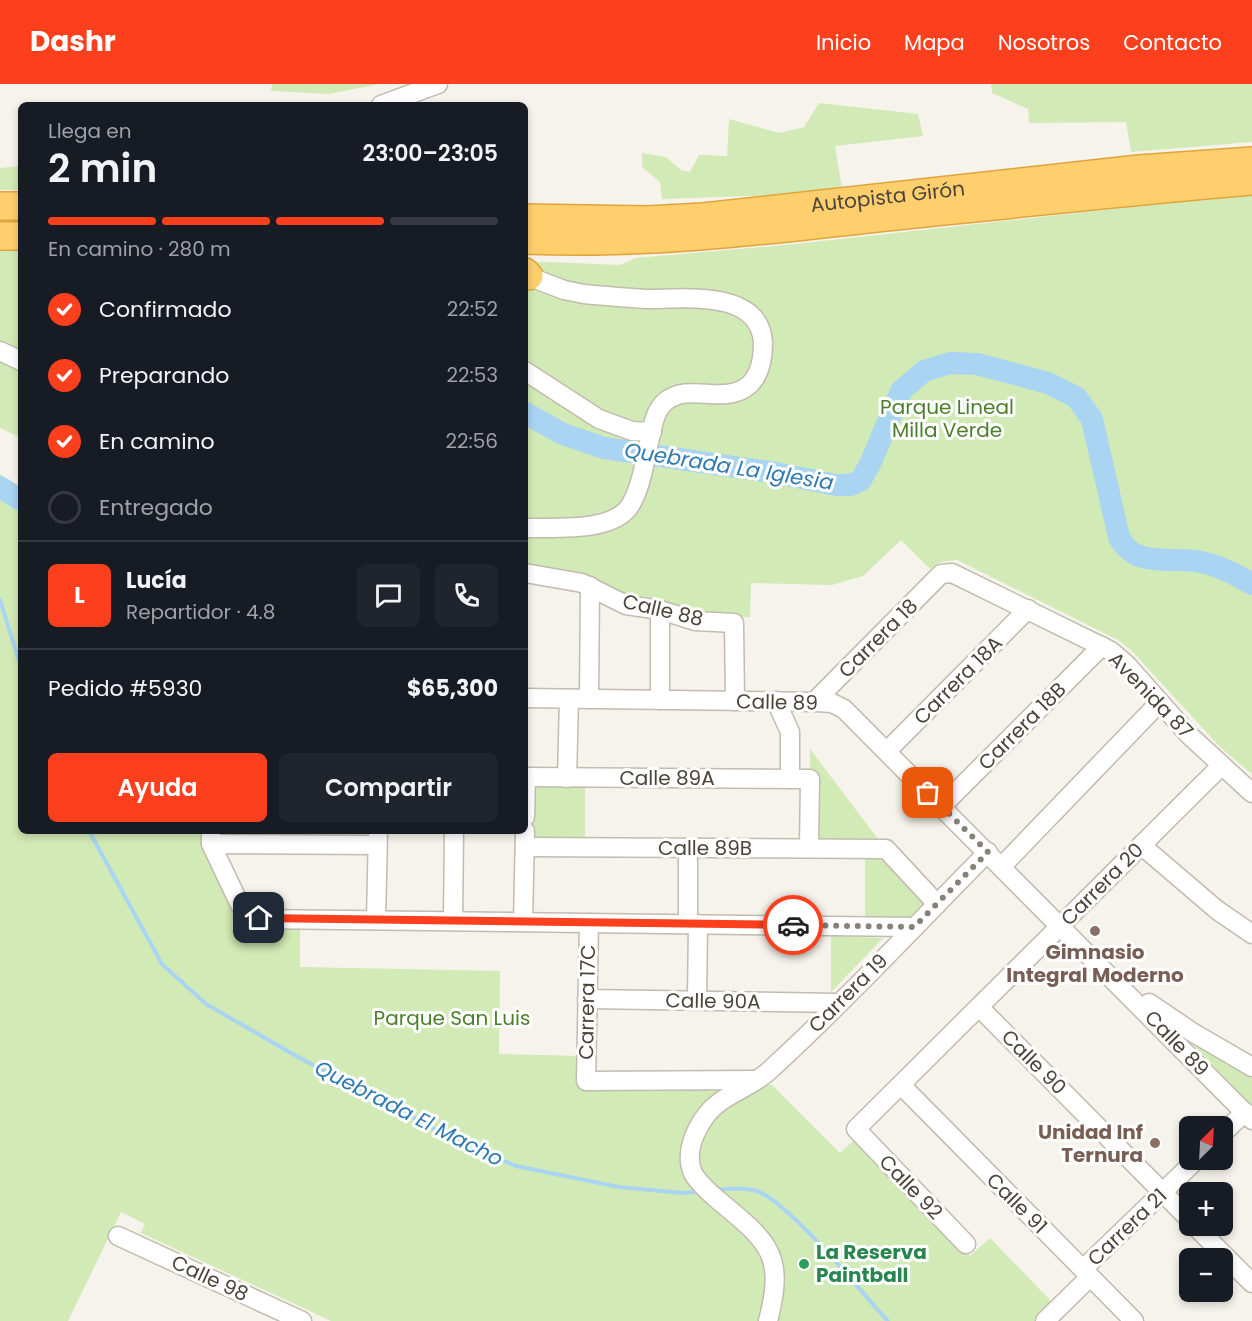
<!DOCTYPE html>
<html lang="es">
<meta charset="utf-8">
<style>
:root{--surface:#171b24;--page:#20242c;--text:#f1f3f6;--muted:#9ea1a6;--line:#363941;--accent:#fc3f1d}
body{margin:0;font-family:Poppins,sans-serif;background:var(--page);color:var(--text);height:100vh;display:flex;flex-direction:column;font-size:22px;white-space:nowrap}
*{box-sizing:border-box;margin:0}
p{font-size:20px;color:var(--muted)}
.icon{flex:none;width:33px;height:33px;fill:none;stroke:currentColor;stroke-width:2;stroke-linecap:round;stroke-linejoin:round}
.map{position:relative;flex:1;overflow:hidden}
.side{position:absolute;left:18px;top:18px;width:510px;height:732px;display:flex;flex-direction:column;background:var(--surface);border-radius:9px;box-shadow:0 3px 9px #0003}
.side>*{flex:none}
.needle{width:39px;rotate:24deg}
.controls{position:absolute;left:1179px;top:1032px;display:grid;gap:12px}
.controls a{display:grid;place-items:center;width:54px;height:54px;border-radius:9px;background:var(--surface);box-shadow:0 3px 9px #0003;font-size:30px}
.pin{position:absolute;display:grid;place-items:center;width:51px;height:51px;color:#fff;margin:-26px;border-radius:12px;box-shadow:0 3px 9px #0006}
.courier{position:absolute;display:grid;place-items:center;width:60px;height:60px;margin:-30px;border:4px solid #fc3f1d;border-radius:50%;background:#fff;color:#222;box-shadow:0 2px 8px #0007}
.head em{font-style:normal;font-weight:600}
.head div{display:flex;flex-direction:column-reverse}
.head{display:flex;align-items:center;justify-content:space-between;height:102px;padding:0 30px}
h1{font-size:39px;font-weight:600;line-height:45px}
.bar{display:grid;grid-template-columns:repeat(4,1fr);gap:9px 6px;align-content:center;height:72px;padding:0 30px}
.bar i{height:8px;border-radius:4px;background:var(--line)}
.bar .current{background:var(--accent)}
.bar p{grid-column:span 4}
.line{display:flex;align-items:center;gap:15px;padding:0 30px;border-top:2px solid var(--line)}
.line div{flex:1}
.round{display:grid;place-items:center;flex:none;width:63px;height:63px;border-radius:9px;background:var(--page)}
ol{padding:0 30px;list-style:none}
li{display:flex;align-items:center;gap:18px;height:66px}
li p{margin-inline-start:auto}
li .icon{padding:6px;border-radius:50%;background:var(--accent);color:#fff;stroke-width:4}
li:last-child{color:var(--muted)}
li i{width:33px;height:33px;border:3px solid var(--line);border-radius:50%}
.cta{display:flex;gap:12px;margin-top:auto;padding:12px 30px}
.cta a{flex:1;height:69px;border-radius:9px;background:var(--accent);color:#fff;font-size:24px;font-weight:600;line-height:69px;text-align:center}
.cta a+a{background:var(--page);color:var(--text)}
header{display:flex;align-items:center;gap:36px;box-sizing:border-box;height:84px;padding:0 30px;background:var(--accent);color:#fff}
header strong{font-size:28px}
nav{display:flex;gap:33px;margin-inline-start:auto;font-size:21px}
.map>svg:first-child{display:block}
.green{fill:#d2eab5}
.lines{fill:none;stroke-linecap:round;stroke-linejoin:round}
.stream{stroke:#a9d4f2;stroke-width:4}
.river{stroke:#a9d4f2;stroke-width:22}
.minor-casing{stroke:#c2bbae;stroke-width:21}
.highway-casing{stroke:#e0a43c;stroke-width:30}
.minor{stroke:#fff;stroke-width:18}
.highway{stroke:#ffcf6e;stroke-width:27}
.done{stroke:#878178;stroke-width:6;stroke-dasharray:0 10.8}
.route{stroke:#fc3f1d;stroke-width:8}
.education-dot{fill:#8d6e63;stroke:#fff;stroke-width:2}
.leisure-dot{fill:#2e9e5b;stroke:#fff;stroke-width:2}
.labels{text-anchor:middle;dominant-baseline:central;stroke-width:6;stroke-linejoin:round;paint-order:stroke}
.street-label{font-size:20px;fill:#4b4439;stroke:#fff}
.park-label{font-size:20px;fill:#4a7f2a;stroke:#fff}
.education-label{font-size:20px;font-weight:bold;fill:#785e54;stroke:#fff}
.leisure-label{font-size:20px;font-weight:bold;fill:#27864d;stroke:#fff;text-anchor:start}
.water-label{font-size:21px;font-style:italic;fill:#2e7ab2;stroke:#fff}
</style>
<header>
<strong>Dashr</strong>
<nav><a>Inicio</a><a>Mapa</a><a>Nosotros</a><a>Contacto</a></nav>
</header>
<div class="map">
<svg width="1252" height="1237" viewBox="0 0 1252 1237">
<rect width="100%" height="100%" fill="#f6f3ec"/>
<!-- green -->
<g class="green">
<polygon points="272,0 380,0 328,10 271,7"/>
<polygon points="991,0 1252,0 1252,58 1131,68 1126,38 1029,39 1028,25 992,9"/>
<polygon points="819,19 918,30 923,52 835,62 842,105 777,111 662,115 660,98 642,83 642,69 666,73 681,86 690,88 699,71 727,72 729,35 779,49 804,43"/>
<polygon points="21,82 21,106 0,106 0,84"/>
<polygon points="1252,110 1252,690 1220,663 1131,566 1118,556 957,476 940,478 930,485 901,456 863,492 832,501 751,499 750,533 700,532 656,515 626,511 525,482 525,177 620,181 636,174 795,160"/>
<polygon points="0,164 21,166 21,354 0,344"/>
<polygon points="0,390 21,405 21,747 204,747 204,765 238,833 271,845 300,846 300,883 500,887 499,970 581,972 581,1003 772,1001 840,1069 856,1054 970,1172 990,1154 1052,1218 1034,1235 1036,1237 331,1237 141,1149 145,1140 121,1128 68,1237 0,1237"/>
<polygon points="810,665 881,759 810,760"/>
<polygon points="527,698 585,699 585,758 526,758"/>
<polygon points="865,765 886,765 930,812 905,839 865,837"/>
<polygon points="832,852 883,854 831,908 831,852"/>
<polygon points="1188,955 1252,991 1252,1022"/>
</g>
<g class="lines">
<!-- stream -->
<g class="stream">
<polyline points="0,516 21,583"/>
<polyline points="89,747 162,880 206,920 298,973 457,1057 516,1082 619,1103 683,1109 699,1108"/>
<path d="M715,1106C729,1105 743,1103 757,1107C789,1118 861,1208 888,1237"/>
</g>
<!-- river -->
<g class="river">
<path d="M525,329L563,350L604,364L776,389L836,401H851L861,396L871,378L901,307L924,287L950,279L977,280L1048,299L1076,313L1092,335L1119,453C1135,484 1167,473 1195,477C1216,480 1234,489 1252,500"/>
<polyline points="0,403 21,416"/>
</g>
<!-- minor casing -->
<g class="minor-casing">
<g id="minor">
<polyline points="381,21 438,0"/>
<path d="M525,191L564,206L584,210C605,212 627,214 648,215C684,215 760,205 763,259C763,274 760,291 749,301C725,322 689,298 666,317C655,326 653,341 650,354C645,375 642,401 631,420C615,449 555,443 525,444"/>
<polyline points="0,267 21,277"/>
<polyline points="525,287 599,335 632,347 652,348"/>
<polyline points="525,489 582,499 626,521 660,526 695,537 734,539 735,617"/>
<polyline points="525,614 817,618 832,619 844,625 1252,1036"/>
<polyline points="589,615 590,502"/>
<polyline points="660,616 660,526"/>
<polyline points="776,617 790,648 790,695"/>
<polyline points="814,618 941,490 952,489 1111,567 1127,581 1189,651 1252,709"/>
<polyline points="887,667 1028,525"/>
<polyline points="525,693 810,695 809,764"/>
<polyline points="567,694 569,615"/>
<polyline points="942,722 1102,562"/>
<polyline points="525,733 526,693"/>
<polyline points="211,747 211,760 240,821 245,827 259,835 914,843"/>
<polyline points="211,760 377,761"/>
<polyline points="1141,761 1217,826 1252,850"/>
<polyline points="525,763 886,765 937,820"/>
<polyline points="1002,782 1159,619"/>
<polyline points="376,836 378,747"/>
<polyline points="453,837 454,747"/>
<polyline points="523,838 525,747"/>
<polyline points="589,839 586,997 756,996"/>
<polyline points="688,840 688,764"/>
<polyline points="587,915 838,919"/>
<polyline points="697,916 698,840"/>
<polyline points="1149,919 1192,948 1252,983"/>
<polyline points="979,923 1190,1136"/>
<polyline points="901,1001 1134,1237"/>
<polyline points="1222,1050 1245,1028"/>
<polyline points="1195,1142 1252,1199"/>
<polyline points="118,1152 302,1237"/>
<polyline points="966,1160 856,1045 1221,682"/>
<polyline points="1083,1185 1196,1076"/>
<path d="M768,1237C786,1169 767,1157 718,1116C710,1109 698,1099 693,1089C684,1069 695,1046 707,1030C723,1010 751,1004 770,986C845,917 916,841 988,768"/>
<polyline points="1045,1237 1090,1193"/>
</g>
</g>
<!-- highway casing -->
<g class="highway-casing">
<g id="highway">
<polyline points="0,122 21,122"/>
<path id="s1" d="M525,134L647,136L703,133L1139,85L1252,77"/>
<polyline points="0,152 21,152"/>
<path d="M525,156C641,161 754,148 868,135C996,122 1124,108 1252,97"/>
<polyline points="525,188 529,192"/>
</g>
</g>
<!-- minor -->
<use href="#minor" class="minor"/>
<!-- highway -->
<use href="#highway" class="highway"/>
</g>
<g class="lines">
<!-- done -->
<polyline class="done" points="793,841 914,843 988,768 928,709"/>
<!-- route -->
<polyline class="route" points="259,834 793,841"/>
</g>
<!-- markers -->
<g class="education-dot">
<circle cx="1095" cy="847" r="6"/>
<circle cx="1155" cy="1059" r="6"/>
</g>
<circle class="leisure-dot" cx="804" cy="1180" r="6"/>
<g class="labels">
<!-- street labels -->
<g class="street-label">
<text stroke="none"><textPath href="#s1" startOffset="364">Autopista Girón</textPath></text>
<text transform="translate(663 526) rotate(13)">Calle 88</text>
<text transform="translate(878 554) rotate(-45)">Carrera 18</text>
<text transform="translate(958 596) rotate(-45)">Carrera 18A</text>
<text transform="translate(1151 611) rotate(46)">Avenida 87</text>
<text transform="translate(777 618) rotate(1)">Calle 89</text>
<text transform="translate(1022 642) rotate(-45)">Carrera 18B</text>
<text x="667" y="694">Calle 89A</text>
<text x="705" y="764">Calle 89B</text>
<text transform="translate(1102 800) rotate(-45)">Carrera 20</text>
<text transform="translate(848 909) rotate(-45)">Carrera 19</text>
<text transform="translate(713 917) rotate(1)">Calle 90A</text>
<text transform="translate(587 918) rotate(-89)">Carrera 17C</text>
<text transform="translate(1177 959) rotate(46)">Calle 89</text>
<text transform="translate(1034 978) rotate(45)">Calle 90</text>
<text transform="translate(911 1103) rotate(46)">Calle 92</text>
<text transform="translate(1017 1119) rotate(45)">Calle 91</text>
<text transform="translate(1127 1143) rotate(-44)">Carrera 21</text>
<text transform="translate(210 1194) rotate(25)">Calle 98</text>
</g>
<!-- park labels -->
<g class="park-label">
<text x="947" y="323">Parque Lineal<tspan x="947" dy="23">Milla Verde</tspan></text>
<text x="452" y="934">Parque San Luis</text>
</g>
<!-- education labels -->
<g class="education-label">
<text x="1095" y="868">Gimnasio<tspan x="1095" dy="23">Integral Moderno</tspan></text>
<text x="1143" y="1048" text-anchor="end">Unidad Inf<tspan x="1143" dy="23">Ternura</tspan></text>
</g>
<!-- leisure labels -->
<g class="leisure-label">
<text x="816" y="1168">La Reserva<tspan x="816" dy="23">Paintball</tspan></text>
</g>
<!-- water labels -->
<g class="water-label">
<text transform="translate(729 382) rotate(9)">Quebrada La Iglesia</text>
<text transform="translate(409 1029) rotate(27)">Quebrada El Macho</text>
</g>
</g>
</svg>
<div class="controls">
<a><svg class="needle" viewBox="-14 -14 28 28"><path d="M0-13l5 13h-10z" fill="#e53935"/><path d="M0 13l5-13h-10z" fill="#9ea1a6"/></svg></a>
<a>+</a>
<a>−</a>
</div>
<div class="pin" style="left:928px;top:709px;background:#ea580c"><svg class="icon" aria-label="bag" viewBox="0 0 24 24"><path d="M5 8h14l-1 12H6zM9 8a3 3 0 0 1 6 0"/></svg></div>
<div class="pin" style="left:259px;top:834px;background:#1f2937"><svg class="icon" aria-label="home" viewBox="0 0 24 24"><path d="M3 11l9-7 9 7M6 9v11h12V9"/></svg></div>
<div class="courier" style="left:793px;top:841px"><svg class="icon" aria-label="car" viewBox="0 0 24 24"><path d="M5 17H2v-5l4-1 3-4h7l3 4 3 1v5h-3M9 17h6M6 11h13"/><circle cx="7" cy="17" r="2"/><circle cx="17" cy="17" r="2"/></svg></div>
<section class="side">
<div class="head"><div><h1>2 min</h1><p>Llega en</p></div><em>23:00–23:05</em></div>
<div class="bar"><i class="current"></i><i class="current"></i><i class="current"></i><i></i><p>En camino · 280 m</p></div>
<ol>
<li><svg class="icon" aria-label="check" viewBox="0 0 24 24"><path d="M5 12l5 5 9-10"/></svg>Confirmado<p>22:52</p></li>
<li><svg class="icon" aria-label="check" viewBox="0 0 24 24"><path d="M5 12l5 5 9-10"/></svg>Preparando<p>22:53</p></li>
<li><svg class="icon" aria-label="check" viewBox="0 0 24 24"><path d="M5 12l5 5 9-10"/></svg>En camino<p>22:56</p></li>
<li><i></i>Entregado</li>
</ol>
<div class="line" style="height:108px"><b class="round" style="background:var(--accent);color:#fff">L</b><div><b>Lucía</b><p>Repartidor · 4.8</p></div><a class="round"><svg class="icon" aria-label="chat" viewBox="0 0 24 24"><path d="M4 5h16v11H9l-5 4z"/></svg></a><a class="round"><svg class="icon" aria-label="phone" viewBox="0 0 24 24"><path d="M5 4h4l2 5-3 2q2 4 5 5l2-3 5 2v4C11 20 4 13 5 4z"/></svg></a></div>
<div class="line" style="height:78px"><div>Pedido #5930</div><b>$65,300</b></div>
<div class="cta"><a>Ayuda</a><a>Compartir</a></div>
</section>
</div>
